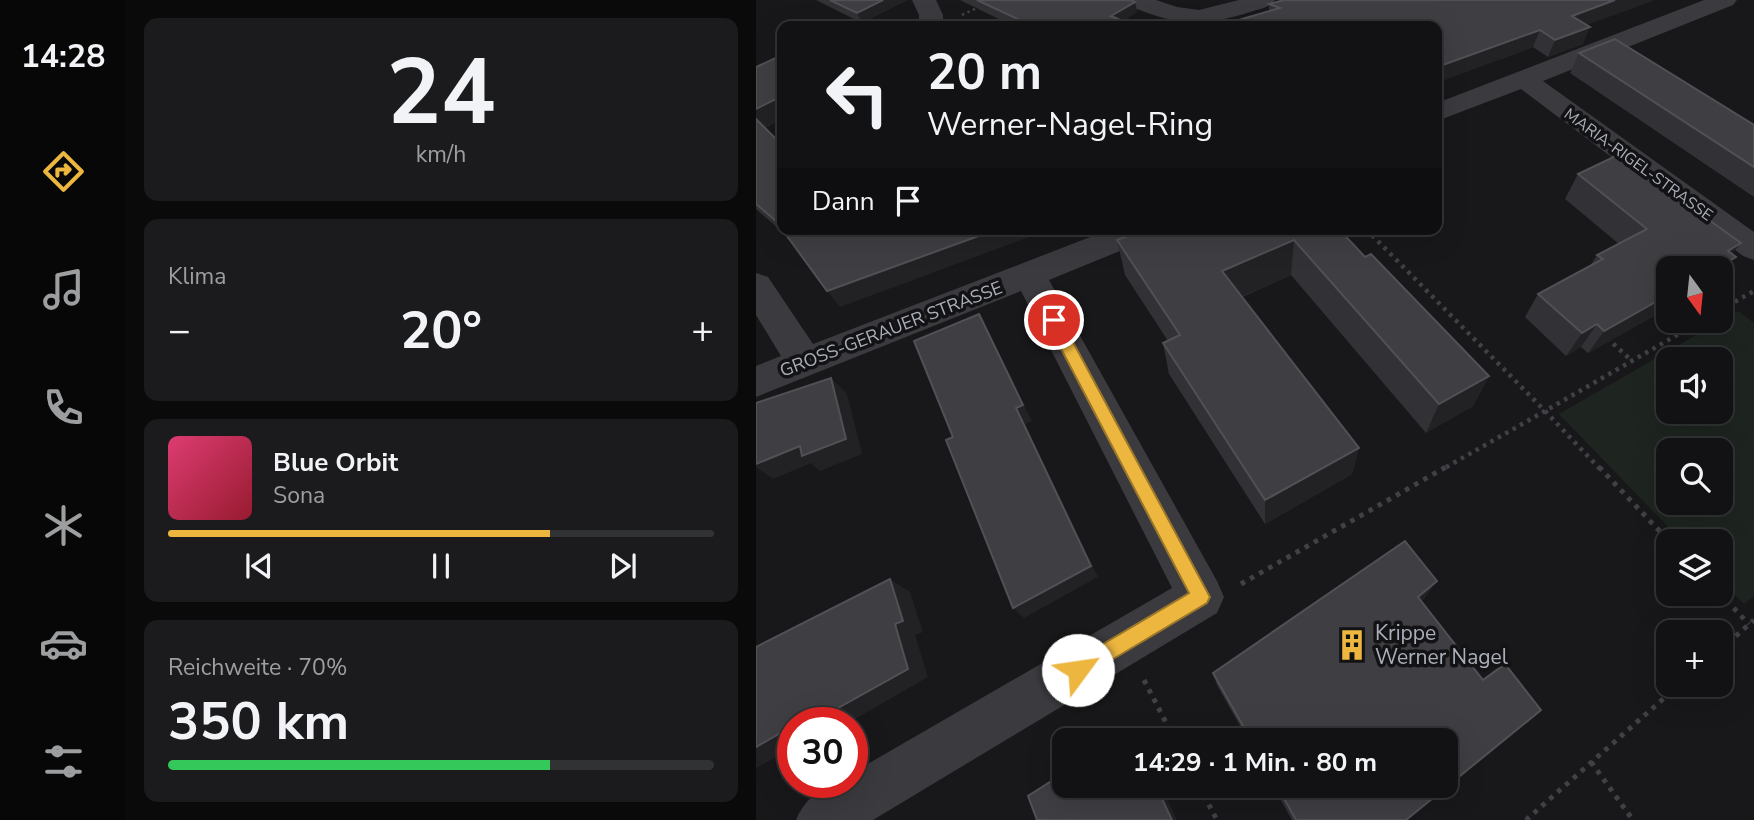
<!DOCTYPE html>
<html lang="de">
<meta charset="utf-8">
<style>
:root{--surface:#121214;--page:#1b1b1d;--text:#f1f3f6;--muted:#9c9ea0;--line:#313234;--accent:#ecb63f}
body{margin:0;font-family:"Nunito Sans",sans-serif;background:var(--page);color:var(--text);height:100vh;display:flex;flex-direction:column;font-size:26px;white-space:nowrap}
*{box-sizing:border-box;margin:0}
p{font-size:23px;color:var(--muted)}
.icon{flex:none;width:38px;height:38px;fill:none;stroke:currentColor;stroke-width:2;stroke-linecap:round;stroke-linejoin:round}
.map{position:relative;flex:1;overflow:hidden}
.details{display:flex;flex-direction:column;gap:18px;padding:18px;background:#0a0a0b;width:630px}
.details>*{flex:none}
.hud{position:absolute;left:21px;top:21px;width:665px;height:214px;border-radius:14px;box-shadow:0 7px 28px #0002,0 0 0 2px var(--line);background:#121214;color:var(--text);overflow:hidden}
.needle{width:46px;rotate:165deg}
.controls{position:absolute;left:900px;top:256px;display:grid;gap:14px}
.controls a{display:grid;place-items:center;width:77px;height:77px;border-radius:14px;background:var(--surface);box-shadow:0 7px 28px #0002,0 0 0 2px var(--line);font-size:35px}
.speed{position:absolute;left:21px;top:707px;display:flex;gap:14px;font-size:35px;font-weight:700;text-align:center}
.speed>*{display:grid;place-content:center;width:91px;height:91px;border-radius:50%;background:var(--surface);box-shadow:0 7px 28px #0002,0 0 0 2px var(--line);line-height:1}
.speed .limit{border:10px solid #d22;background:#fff;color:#111}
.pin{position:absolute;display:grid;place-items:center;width:60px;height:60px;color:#fff;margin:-30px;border:4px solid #fff;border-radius:50%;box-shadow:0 2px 7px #0007}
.me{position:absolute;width:77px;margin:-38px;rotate:59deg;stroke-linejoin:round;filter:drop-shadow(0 0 5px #0008)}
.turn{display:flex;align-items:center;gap:24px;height:147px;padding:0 35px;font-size:32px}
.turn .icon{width:91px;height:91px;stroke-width:2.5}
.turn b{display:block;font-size:49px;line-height:60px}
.then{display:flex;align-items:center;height:66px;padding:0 35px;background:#0003;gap:14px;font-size:26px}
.big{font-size:52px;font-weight:700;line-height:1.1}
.details .card{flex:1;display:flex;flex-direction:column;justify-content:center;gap:10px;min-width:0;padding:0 24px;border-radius:14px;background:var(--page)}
.details .dial{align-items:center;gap:0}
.dial b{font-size:91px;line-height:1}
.song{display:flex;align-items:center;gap:21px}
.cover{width:84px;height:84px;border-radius:10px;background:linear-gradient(135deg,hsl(340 70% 55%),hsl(350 70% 35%))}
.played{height:7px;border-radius:4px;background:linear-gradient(90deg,var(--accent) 70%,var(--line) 70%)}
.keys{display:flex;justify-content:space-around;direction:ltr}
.heat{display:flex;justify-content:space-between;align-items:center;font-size:38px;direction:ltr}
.charge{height:10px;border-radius:5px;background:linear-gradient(90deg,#34c759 70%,var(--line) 0)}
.trip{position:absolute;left:296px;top:728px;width:406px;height:70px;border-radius:14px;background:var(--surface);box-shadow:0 7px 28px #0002,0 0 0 2px var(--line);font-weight:700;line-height:70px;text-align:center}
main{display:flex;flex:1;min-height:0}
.dock{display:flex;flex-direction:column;width:126px;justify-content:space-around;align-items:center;background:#070708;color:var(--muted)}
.dock .icon{width:49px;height:49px}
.dock .current{color:var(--accent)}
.dock b{font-size:32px;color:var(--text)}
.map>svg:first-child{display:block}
</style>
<main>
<nav class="dock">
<b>14:28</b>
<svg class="icon current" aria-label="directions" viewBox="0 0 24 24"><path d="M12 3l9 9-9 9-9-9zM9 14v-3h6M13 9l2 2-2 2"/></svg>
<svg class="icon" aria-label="music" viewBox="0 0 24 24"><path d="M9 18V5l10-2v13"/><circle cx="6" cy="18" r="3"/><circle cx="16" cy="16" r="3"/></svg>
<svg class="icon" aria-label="phone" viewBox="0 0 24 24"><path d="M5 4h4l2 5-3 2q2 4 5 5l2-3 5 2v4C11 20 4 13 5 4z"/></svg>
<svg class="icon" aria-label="climate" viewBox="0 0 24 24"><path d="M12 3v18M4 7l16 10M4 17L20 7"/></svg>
<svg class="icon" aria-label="car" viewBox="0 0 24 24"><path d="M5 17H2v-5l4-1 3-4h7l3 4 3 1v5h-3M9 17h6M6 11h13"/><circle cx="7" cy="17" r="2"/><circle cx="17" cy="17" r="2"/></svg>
<svg class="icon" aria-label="filters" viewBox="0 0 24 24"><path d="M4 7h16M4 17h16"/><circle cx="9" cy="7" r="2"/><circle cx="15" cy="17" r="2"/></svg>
</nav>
<section class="details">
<div class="card dial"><b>24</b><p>km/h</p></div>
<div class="card"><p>Klima</p>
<div class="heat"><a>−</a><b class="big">20°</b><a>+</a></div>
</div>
<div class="card">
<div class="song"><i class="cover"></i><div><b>Blue Orbit</b><p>Sona</p></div></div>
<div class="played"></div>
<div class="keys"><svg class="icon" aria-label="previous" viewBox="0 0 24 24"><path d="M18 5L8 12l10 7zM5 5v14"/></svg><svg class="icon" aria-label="pause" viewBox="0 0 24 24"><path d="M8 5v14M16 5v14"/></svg><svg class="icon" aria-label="next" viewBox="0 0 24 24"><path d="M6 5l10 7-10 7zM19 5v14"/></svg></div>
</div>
<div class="card"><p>Reichweite · 70%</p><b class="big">350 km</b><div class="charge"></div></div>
</section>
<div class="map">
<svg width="998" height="820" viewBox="0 0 998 820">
<rect width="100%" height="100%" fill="#18181a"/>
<path fill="#1e2520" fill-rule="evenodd" d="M982,311l16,12v273l-10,8 -24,-24v-39h-38l-123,-127zM912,359h52v52h-52zM912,450h52v52h-52z"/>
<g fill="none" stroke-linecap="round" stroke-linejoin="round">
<path stroke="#404146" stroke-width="2.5" stroke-dasharray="2.5 3.5" stroke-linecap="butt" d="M206,15l17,-8"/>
<path stroke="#404146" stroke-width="4.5" stroke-dasharray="3.5 5" stroke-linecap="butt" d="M610,229l179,182 -102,58
M964,310l34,-19
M851,338l25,23
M844,469l-55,-58 158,-91"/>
<path stroke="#404146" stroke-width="5" stroke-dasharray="4.5 6" stroke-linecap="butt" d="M843,467l70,74
M485,584l205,-117
M963,593l30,31
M964,650l34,-30
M388,680l31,60
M835,762l42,58
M443,786l18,34
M770,820l154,-136"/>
<path fill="#3a3a3f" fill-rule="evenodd" d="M156,0h24l7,15v11h-24v-11z
M367,0h33l21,7 22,3 40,-10h36c-6,8 -16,9 -25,12 -50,16 -75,13 -123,-7z
M948,0h33l-4,5 -190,76 211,151v28l-11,-4 -222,-167 -84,32v-18z
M355,229h48l-5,8 -105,43 168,301 7,16 -7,16 -344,207h-77c10,-24 30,-38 56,-38v-9l320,-185 -151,-297 -265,106v-31l25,-10 -25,-41v-42l12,4 45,67z"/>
</g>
<path fill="#323135" d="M60,0h91l-45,23z
M204,0h171l4,2 2,10 -15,9 -109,5z
M513,4l318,21 -4,19 -35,13 -15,-10 -34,13 -230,-49z
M823,53l175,72v72l-184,-124z
M26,55v64l-17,9 75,179 -54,-72 -30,-26v-142z
M862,155l50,113v40l-80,45 -7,-6 -15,9 -41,-39 13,-23 52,-28 7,-11 22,-11 -54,-45 13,-25z
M583,229l26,28 124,119 -16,30 -47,27 -135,-158 -49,22 117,151 -7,26 -87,50 -96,-150 -6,-31 5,-2 -43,-66 -8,-35z
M649,541l32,40 -16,20 61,78 23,-15 36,46 -135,110h-114l-19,-34h173v-46h-198l-31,-55 -4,-12z"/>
<path fill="#222224" d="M127,0h24l-45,23 -5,-10z
M859,0h40l-90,33 7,-17z
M379,2l2,10 -24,14 -2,-10z
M834,27l-7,17 -35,13 7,-17z
M784,30l-7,17 -96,36v-16z
M26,96v23l-20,10 -6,-8v-12z
M242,229h53l-211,78 -13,-16z
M538,240l-3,35 -67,29 -2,-33z
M985,243l-18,22 13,-8 -16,18v-7h-6l14,-17z
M912,295v13l-80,45 16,-22z
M223,314l53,107 -7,3 73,153 -74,41 -11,-10 3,-200z
M841,324l-16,23 -15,9 16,-23z
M733,376l-16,30 -47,27 13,-29z
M75,378l16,16 15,60 -42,17 -9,-8 -38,16 -17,-12v-3l44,-18z
M603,448l-7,26 -87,50v-24z
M134,579l20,13 13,40 -8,3 13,42 -80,46h-37l84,-99z
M681,581l-13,18 -18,14 12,-16z
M28,731l9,2v15l-37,20v-21z
M374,731l7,4 2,5h-4z
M400,786h5l16,34h-5z"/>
<path fill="#3f3f43" stroke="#505056" stroke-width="2" d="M74,0h53l-26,13z
M221,0h154l4,2 -24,14 23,10h-121l9,-5z
M528,0h331l-43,16 18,11 -35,13 -15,-10 -103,37v-41h-219l62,-18 -11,-4z
M859,39l139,86v42l-175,-114z
M26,55v41l-26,13v-42z
M0,119l26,26v84h216l-171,62 -51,-70 -20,-17z
M862,155l123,88 -13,8 8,6 -19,11h-49v27l-64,36 -7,-7 -15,9 -44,-39 65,-35 -6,-4 50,-26 -69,-55z
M390,229h193l26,28 6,-3 118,122 -50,28 -145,-164 -72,31 137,177 -94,52 -102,-157 17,-8 -63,-95z
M223,314l44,91 -7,3 75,158 -78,42 -67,-168 7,-3 -39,-96z
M75,378l15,61 -44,17 -2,-10 -44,18v-61z
M649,541l32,40 -19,16 65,83 22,-16 36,46 -135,110h-110l-19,-34h169v-46h-195l-38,-67z
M134,579l13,42 -8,3 13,45 -97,54h-18v10l-8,4 -1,-6 -28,16v-100z
M374,731l5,9h-20z
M308,773v13h92l16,34h-135l-9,-24z"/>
<path fill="#ecb63f" stroke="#997629" stroke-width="2" d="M298,315l5,1 151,281 -3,6 -129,77 -7,-3 -3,-7 3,-7 118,-70 -143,-273z"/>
<defs>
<symbol id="building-bare" viewBox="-9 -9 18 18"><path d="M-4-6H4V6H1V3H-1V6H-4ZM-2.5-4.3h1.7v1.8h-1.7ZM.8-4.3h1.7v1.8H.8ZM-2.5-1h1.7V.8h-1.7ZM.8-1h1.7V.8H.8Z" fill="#ecb63f" stroke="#131315" stroke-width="2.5" paint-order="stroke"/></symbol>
</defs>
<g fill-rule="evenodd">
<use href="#building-bare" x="574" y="623" width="44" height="44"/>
</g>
<g text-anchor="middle" stroke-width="7" stroke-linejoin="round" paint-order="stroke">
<g font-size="16" fill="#abafba" stroke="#131315">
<text transform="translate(883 164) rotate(36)" y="6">MARIA-RIGEL-STRASSE</text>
</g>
<g font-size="18" fill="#abafba" stroke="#131315">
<text transform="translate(135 329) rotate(-21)" y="6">GROSS-GERAUER STRASSE</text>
</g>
<g font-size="21" fill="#abafba" stroke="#131315" text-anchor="start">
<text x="619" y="640">Krippe<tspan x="619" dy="24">Werner Nagel</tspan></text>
</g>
</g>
</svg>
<div class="controls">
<a><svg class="needle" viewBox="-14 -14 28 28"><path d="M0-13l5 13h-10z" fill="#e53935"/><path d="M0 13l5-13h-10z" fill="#9c9ea0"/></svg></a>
<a><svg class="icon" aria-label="sound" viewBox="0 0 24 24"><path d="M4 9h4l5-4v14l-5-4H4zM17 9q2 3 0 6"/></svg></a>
<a><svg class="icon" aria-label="search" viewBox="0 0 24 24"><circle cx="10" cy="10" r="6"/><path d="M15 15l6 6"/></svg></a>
<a><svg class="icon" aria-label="layers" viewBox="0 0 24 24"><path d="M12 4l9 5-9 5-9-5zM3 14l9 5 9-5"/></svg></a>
<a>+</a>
</div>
<div class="speed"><div class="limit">30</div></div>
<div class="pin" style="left:298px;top:320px;background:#d93025"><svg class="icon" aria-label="arrive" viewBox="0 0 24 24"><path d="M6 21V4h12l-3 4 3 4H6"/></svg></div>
<svg class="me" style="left:322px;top:670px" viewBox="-20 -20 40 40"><circle r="19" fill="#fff"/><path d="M0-13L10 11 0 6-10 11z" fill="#ecb63f"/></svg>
<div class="trip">14:29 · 1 Min. · 80 m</div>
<div class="hud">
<div class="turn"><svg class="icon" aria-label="left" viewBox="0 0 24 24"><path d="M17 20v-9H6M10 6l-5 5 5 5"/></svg><div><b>20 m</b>Werner-Nagel-Ring</div></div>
<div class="then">Dann<svg class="icon" aria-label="arrive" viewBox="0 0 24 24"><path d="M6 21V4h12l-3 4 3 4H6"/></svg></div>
</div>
</div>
</main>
